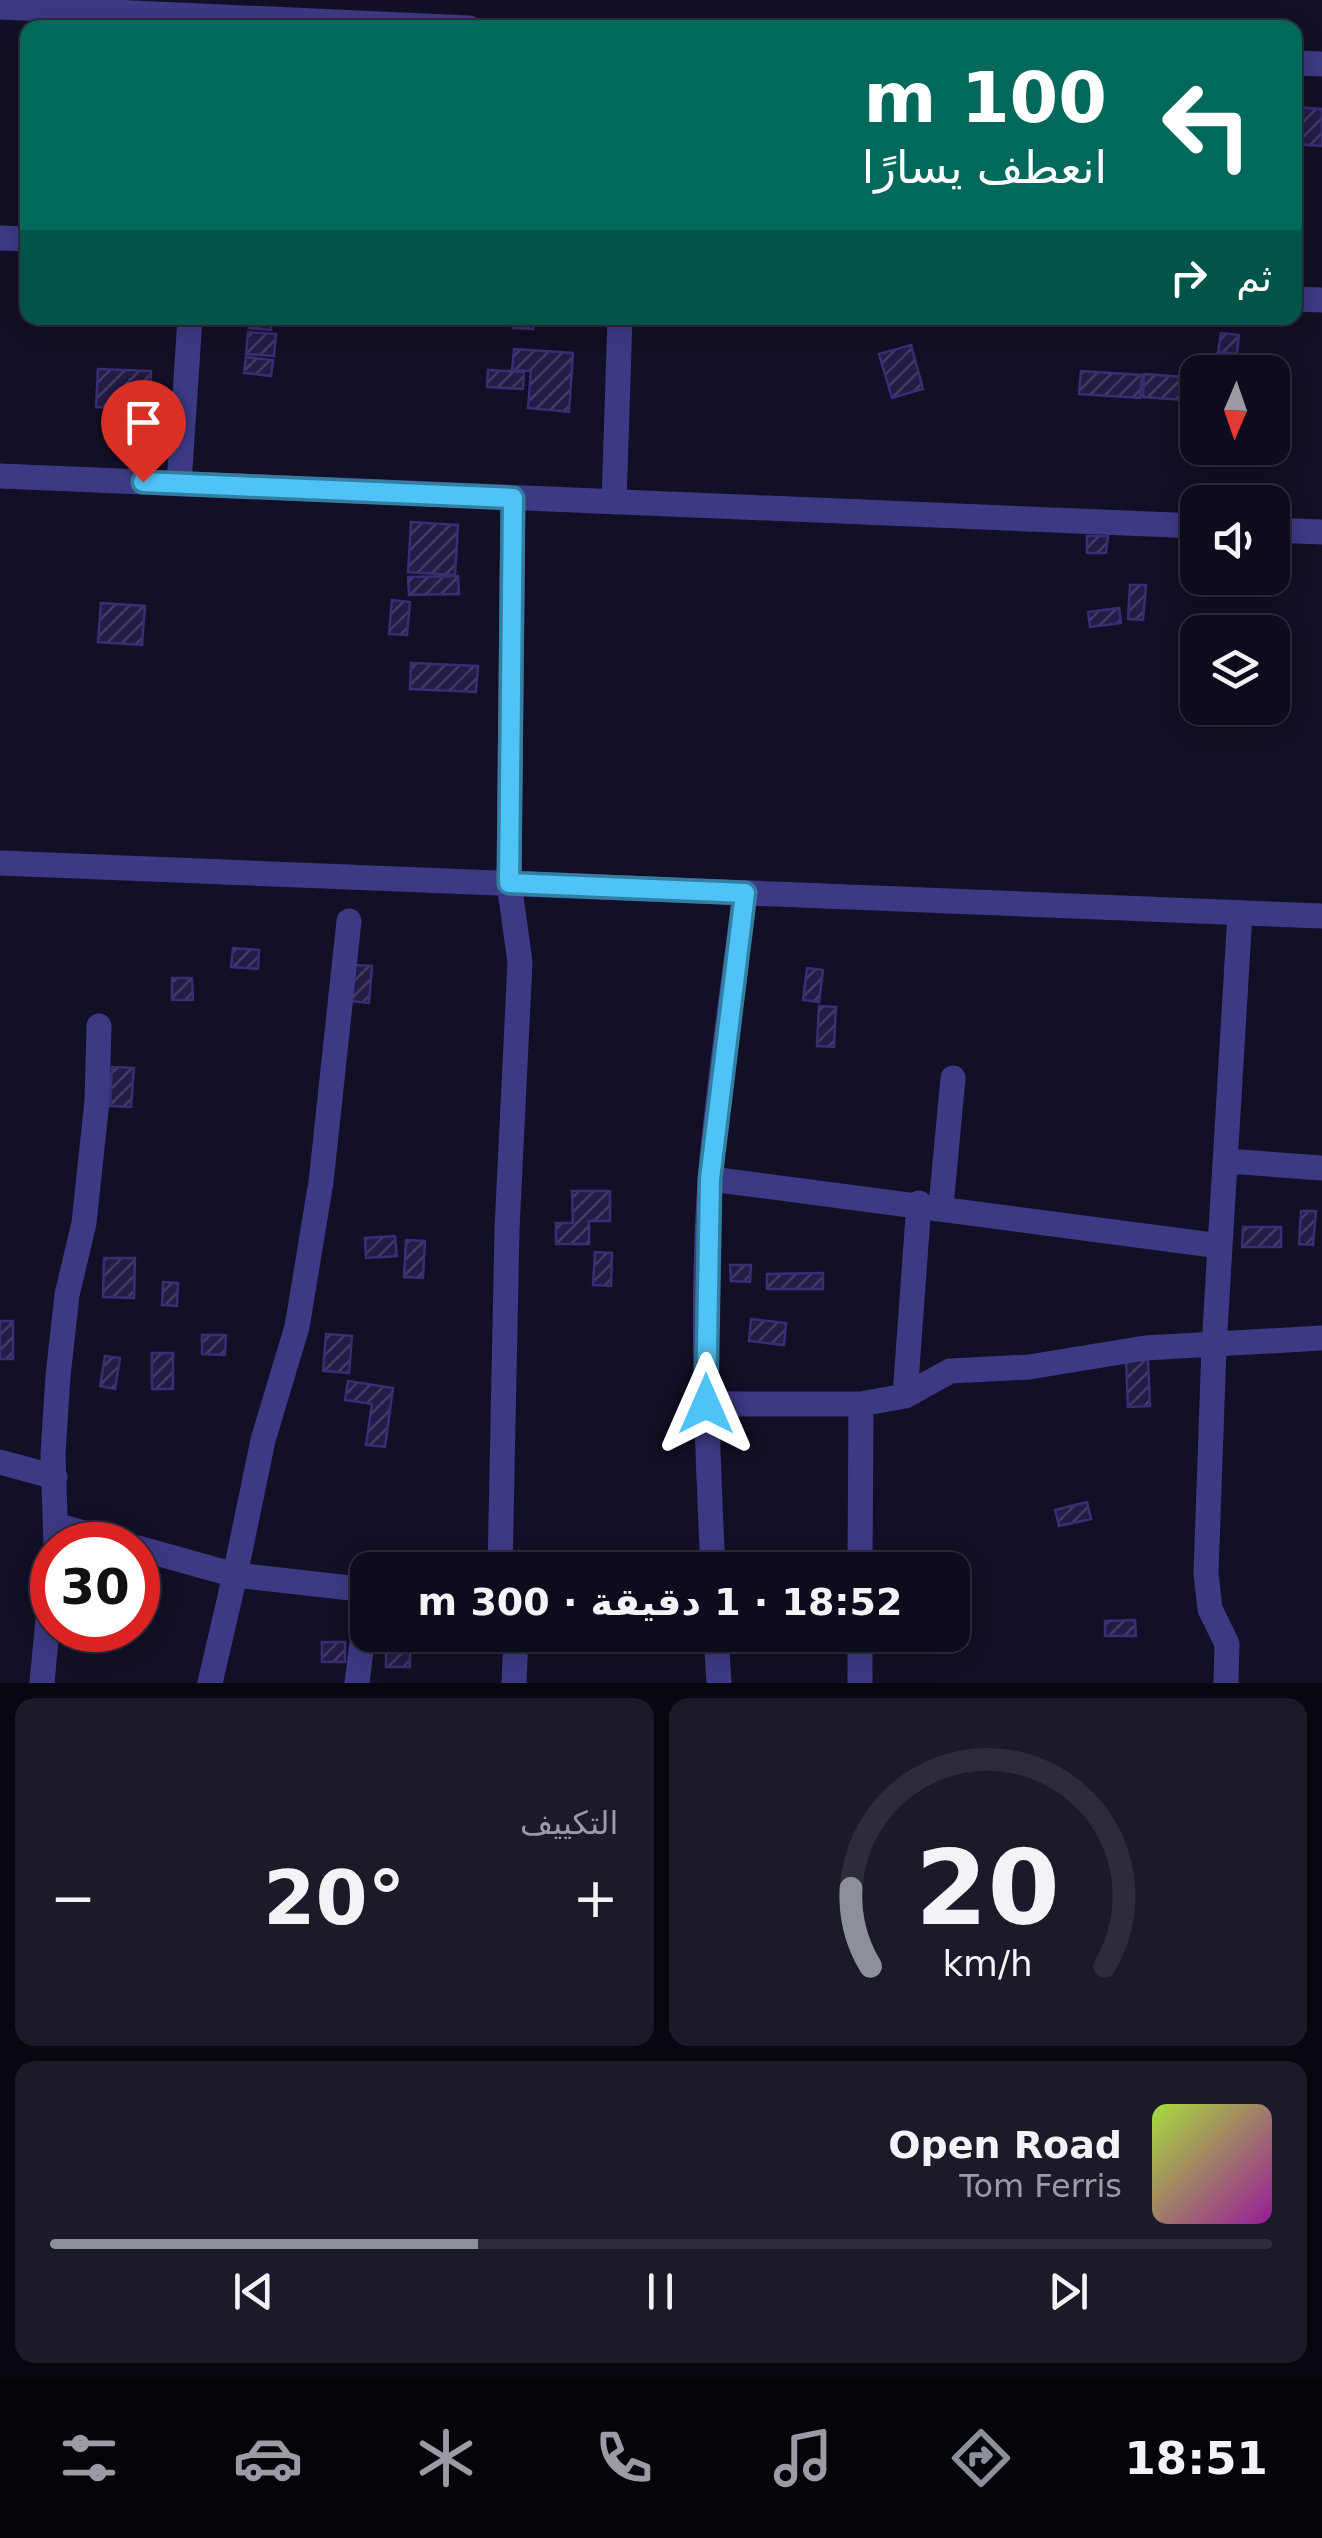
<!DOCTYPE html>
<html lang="ar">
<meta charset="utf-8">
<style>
:root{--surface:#0e0b1c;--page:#1c1929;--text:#f1f3f6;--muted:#9b9ba3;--line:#2e2b3b;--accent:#8c9099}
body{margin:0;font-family:"DejaVu Sans",Cairo,sans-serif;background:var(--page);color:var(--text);direction:rtl;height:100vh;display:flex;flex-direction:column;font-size:38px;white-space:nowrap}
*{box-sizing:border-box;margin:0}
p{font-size:32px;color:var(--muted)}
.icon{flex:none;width:55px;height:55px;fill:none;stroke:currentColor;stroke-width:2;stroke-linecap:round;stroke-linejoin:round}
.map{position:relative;height:1683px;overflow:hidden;direction:ltr}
.side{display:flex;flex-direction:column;gap:15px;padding:15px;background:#08060f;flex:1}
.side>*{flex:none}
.banner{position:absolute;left:20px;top:20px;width:1282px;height:305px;border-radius:20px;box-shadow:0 5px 25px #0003,0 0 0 2px var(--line);direction:rtl;background:#00695c;color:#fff;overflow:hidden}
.needle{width:65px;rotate:182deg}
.controls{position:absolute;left:1180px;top:355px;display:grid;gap:20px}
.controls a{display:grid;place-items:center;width:110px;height:110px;border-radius:20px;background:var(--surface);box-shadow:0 5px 25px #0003,0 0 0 2px var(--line);font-size:50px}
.speed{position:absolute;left:30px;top:1522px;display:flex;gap:20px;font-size:50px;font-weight:700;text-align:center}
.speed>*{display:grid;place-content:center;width:130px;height:130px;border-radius:50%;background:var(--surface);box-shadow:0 5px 25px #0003,0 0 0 2px var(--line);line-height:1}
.speed .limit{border:15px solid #d22;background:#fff;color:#111}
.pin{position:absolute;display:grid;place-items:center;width:85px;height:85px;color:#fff;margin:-102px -42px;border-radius:50% 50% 50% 0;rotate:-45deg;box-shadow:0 0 10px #0007}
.pin .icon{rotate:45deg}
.me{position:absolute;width:110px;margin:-55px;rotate:0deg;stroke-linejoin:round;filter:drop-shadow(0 0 8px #0008)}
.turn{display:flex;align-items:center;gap:35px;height:210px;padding:0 30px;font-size:45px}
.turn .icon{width:130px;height:130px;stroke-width:2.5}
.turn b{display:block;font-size:70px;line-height:85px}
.then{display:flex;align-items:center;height:95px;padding:0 30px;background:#0003;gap:20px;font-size:38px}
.big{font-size:75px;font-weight:700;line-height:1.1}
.side .tile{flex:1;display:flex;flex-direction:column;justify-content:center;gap:15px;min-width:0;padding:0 35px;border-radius:20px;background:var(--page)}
.side .dial{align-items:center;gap:0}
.dial svg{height:260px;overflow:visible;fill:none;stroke:var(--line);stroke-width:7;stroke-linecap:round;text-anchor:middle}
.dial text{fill:var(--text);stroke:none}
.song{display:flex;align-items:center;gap:30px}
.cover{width:120px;height:120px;border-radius:15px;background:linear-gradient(135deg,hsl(80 70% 55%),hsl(300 70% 35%))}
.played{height:10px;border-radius:5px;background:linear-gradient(90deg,var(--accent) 35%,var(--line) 35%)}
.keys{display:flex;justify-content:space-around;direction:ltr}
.heat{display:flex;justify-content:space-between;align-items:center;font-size:55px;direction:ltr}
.side .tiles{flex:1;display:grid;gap:15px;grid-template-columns:1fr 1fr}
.tile:last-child{grid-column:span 2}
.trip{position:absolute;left:350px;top:1552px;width:620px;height:100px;border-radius:20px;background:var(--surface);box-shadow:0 5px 25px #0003,0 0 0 2px var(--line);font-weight:700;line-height:100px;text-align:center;direction:rtl}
.tab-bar{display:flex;height:160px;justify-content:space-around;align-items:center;background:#06040b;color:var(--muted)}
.tab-bar .icon{width:70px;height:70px}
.tab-bar .selected{color:var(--accent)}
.tab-bar b{font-size:45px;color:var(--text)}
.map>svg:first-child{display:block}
</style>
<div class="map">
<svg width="1322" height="1683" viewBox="0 0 1322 1683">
<defs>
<pattern id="building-hatch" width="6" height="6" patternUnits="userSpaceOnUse" patternTransform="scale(2.5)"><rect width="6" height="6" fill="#241b47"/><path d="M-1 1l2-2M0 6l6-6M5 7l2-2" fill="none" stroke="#433b63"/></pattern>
</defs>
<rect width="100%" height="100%" fill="#130f26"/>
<path fill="url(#building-hatch)" stroke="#3b2d73" stroke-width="2.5" d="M1295,107l27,2v37l-27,-2z
M250,318h22l-1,12 -22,-2z
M514,318h20l-1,11 -20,-1z
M248,332l28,2 -2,22 -28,-2z
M1221,333l18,2 -2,19 -19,-2z
M911,345l12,44 -31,9 -13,-44z
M514,349l59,4 -4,59 -41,-4 3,-37 -19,-1z
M246,357l27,3 -2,16 -27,-3z
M98,369l53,2 -2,39 -53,-3z
M488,370l36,2 -1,17 -36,-2z
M1081,371l61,4 -2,23 -61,-4z
M1144,374l54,4v23l-55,-4z
M411,522l47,3 -3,50 -47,-3z
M1087,536h21l-2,17h-19z
M458,576l1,18 -50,1 -1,-18z
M1130,585h16l-3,35 -15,-1z
M392,600l18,2 -3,33 -18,-1z
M101,603l44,3 -3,39 -44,-3z
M1119,608l2,15 -31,4 -2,-15z
M411,663l67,3 -2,26 -66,-3z
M233,948l26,2 -1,19 -27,-2z
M354,965l18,1 -3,37 -18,-2z
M807,968l16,2 -4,32 -16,-2z
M172,978h20l1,22h-21z
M819,1006l17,1 -2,40 -17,-1z
M112,1067l22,1 -3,39 -21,-1z
M572,1191h38v30h-21v23h-33v-21h17z
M1301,1211h15l-3,34 -14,-1z
M1243,1227h38v20h-39z
M395,1236l2,20 -31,2 -1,-20z
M406,1240l19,1 -2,37 -19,-1z
M595,1252l17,1 -1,33 -18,-1z
M104,1258h31l-1,40 -31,-1z
M730,1265h21l-1,17 -19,-1z
M823,1273v16h-56v-15z
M163,1282l15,1 -1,23 -15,-1z
M751,1319l35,4 -2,22 -35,-4z
M0,1321h13v38h-13z
M326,1334l26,2 -3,37 -26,-2z
M202,1335h24l-1,20 -23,-1z
M152,1353h21v36h-21z
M105,1356l15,2 -5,31 -15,-3z
M1126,1359h22l2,47 -22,1z
M348,1381l45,7 -8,59 -19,-2 6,-41 -27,-4z
M1087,1502l4,17 -32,7 -4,-16z
M965,1610l2,35 -21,2 -1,-12h7v-24z
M1135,1620l1,16h-31v-15z
M322,1642h23v20h-23z
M386,1645l24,1v21h-24z"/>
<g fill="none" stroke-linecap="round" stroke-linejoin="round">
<path stroke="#3d3a85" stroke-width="25" d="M0,7l469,21
M1295,63l27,1
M0,238l28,1
M1295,299l27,1
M0,476l1198,50
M179,484l11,-166
M614,502l6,-184
M1272,530l50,2
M0,863l1322,53
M1227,1161l95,7
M711,1179l509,67
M941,1206l12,-128
M905,1396l45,-25 79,-4 116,-19 177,-10
M706,1404h155
M0,1462l55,15
M59,1526l68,19
M56,1545l-3,-91 5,-78 9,-81 17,-72 13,-122 2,-75
M138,1548l97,27 28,-135 34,-113 24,-145 28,-261
M500,1570l7,-341 13,-267 -11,-79 4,-385
M713,1570c-6,-129 -12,-260 -3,-389 8,-96 23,-192 35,-288
M860,1570l1,-166 44,-8 14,-193
M716,1635l3,48
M42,1683l10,-107
M210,1683l25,-108 133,15
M357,1683l11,-89
M514,1683l2,-48
M860,1683v-48
M1226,1683l1,-39 -17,-35 -4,-36 8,-226 26,-434"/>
</g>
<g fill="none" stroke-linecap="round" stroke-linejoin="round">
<defs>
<path id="route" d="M143,482l370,16 -4,385 236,10 -35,286 -4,225"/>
</defs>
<use href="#route" stroke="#337fa1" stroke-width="25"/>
<use href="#route" stroke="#4fc3f7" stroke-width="18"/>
</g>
</svg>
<div class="controls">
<a><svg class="needle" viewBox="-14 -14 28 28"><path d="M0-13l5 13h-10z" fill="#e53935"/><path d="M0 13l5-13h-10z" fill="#9b9ba3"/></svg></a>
<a><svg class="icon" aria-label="sound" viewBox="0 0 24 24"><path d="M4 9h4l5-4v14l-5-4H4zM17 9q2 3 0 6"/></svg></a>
<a><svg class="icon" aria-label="layers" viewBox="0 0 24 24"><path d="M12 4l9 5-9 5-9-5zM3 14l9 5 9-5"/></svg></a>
</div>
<div class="speed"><div class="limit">30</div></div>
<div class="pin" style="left:143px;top:482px;background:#d93025"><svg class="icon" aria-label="arrive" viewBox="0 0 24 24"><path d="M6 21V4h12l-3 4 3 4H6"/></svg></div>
<svg class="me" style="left:706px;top:1404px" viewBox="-20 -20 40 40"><path d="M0-17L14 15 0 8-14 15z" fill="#4fc3f7" stroke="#fff" stroke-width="4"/></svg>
<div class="trip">18:52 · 1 دقيقة · 300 m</div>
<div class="banner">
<div class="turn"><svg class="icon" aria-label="left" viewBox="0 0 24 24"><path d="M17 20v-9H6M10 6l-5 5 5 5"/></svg><div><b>100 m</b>انعطف يسارًا</div></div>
<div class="then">ثم<svg class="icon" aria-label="right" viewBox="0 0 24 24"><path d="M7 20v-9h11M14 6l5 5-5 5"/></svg></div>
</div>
</div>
<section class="side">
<div class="tiles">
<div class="tile dial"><svg viewBox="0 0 100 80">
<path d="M14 69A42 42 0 1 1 86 69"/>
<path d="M14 69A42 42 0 0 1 8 45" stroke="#8c9099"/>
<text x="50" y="56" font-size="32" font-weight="700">20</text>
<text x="50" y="72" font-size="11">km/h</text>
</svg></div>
<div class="tile"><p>التكييف</p>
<div class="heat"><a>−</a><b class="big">20°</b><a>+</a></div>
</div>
<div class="tile">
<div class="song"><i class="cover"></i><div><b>Open Road</b><p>Tom Ferris</p></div></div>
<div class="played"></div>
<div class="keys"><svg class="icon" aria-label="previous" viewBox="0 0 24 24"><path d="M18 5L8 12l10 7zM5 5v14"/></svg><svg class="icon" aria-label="pause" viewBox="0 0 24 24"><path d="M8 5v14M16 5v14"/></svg><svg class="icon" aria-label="next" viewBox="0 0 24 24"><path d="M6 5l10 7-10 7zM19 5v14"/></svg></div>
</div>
</div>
</section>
<nav class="tab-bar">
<b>18:51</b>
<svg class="icon selected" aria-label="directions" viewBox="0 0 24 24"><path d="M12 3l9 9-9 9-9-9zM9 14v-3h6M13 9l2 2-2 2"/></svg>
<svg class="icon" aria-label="music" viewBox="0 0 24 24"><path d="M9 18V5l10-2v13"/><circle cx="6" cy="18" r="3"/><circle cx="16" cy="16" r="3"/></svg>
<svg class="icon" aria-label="phone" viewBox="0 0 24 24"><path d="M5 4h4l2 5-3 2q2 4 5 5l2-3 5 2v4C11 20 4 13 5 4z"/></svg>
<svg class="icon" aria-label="climate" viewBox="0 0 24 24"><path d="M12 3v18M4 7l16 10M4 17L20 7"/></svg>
<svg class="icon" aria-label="car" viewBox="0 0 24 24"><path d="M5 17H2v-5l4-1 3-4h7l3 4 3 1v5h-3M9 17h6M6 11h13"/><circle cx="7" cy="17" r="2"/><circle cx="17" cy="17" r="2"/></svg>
<svg class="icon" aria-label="filters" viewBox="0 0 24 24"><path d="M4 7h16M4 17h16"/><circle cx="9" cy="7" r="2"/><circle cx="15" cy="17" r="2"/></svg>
</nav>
